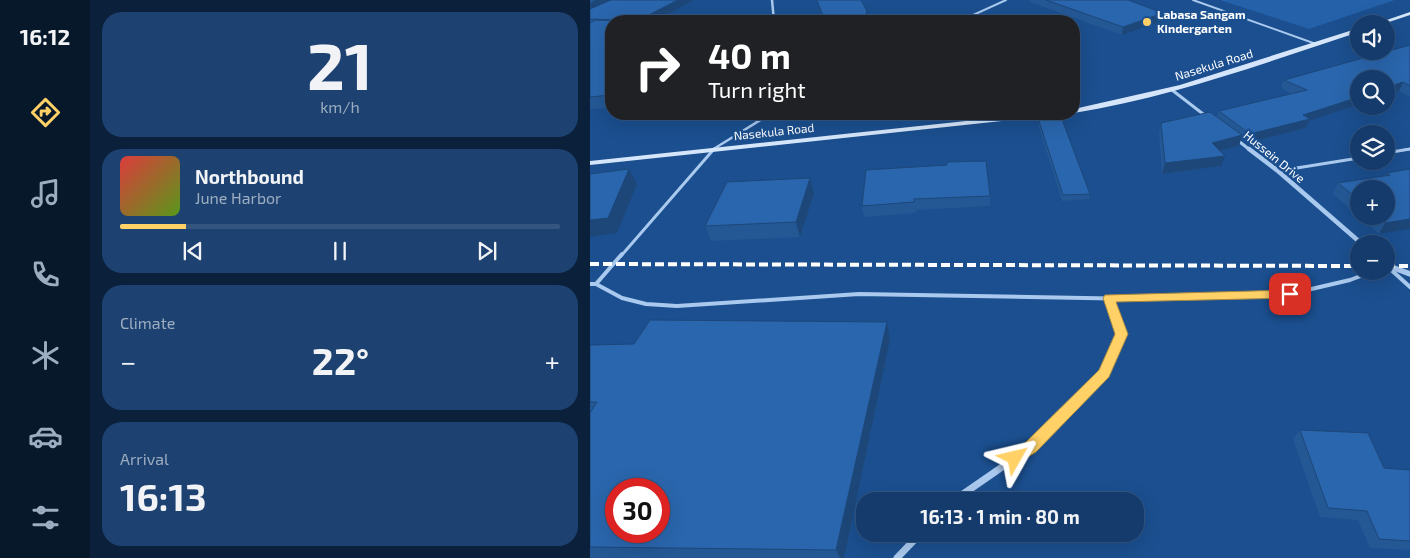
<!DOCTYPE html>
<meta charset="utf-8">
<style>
:root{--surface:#143b6b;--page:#1d4271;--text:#f1f3f6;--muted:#9dadc1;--line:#33557e;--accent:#ffd166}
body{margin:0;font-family:"Exo 2",sans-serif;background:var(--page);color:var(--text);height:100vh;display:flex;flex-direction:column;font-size:19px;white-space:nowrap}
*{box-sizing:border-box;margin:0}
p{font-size:16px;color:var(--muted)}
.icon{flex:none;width:28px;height:28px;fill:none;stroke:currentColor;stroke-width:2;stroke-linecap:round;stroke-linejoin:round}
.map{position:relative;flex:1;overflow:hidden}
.sheet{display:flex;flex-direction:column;gap:12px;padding:12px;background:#0b203b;width:500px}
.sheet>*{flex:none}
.banner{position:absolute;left:15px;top:15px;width:475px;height:105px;border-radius:20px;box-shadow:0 5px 20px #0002,0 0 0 1px var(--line);background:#202124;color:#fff;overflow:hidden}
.tools{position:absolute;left:760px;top:15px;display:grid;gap:10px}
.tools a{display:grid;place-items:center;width:45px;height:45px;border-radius:50%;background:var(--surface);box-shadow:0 5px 20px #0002,0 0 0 1px var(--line);font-size:25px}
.speed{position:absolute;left:15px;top:478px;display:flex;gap:10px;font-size:25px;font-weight:700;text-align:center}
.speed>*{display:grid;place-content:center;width:65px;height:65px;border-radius:50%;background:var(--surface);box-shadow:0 5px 20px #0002,0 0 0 1px var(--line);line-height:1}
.speed .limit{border:8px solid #d22;background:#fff;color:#111}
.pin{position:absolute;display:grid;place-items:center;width:42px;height:42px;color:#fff;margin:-21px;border-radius:10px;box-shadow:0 2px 8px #0006}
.me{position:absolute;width:55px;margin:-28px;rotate:53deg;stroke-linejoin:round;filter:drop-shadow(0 0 4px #0008)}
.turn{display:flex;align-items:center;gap:18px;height:105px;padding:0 20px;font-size:22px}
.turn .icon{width:65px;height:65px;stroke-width:2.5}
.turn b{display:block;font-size:35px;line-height:42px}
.big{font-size:38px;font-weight:700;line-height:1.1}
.sheet .tile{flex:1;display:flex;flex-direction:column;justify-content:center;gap:8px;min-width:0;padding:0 18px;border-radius:20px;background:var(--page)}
.sheet .dial{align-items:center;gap:0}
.dial b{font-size:65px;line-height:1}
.song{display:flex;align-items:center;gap:15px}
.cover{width:60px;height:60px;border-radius:8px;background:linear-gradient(135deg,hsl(0 70% 55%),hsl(90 70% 35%))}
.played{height:5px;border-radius:2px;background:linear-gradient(90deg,var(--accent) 15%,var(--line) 15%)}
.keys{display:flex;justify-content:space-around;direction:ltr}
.heat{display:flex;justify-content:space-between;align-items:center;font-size:28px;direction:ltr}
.trip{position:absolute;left:266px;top:492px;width:288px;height:50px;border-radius:20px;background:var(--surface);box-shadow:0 5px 20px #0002,0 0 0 1px var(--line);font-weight:700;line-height:50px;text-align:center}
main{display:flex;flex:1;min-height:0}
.menu{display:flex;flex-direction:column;width:90px;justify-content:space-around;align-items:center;background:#08182b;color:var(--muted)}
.menu .icon{width:35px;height:35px}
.menu .on{color:var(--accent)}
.menu b{font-size:22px;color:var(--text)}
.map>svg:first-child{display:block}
</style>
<main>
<nav class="menu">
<b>16:12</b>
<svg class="icon on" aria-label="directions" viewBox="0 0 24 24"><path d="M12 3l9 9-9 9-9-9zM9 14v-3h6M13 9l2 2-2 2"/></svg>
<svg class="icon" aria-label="music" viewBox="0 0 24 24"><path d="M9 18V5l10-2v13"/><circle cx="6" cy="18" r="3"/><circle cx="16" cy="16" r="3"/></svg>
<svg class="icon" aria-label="phone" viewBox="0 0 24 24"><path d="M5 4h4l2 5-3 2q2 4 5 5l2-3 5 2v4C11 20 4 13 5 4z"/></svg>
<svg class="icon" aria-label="climate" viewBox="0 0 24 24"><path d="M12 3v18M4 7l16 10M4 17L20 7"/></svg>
<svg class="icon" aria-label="car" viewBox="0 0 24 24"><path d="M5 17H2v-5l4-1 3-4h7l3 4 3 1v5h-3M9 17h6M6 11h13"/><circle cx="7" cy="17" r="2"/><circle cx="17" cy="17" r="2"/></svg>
<svg class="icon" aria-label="filters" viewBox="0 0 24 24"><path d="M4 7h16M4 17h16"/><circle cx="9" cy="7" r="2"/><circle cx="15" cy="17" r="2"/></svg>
</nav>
<section class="sheet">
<div class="tile dial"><b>21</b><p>km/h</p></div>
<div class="tile">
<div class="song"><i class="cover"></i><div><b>Northbound</b><p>June Harbor</p></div></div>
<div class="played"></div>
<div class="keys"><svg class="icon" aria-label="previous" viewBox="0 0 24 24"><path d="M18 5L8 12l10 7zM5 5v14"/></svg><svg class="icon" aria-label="pause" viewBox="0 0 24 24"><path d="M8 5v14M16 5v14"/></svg><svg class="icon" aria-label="next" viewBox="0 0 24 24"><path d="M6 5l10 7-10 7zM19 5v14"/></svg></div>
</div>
<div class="tile"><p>Climate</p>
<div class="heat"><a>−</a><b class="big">22°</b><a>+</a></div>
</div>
<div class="tile"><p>Arrival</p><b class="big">16:13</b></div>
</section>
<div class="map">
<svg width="820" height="558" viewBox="0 0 820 558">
<rect width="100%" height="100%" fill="#1b4f8f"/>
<path fill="#2461a8" d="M630,0h175l-86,29z"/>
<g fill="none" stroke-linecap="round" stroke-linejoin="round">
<path stroke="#a9c9ee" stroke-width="2" d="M603,0l123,44
M370,21l46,-21"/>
<path stroke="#a9c9ee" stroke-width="2.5" d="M122,150l58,-36
M814,150l6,-1"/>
<path stroke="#a9c9ee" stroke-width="3" d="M796,153l24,-4
M688,171l81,-13
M31,256l93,-107"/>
<path stroke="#a9c9ee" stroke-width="4" d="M798,267l22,20
M0,284h6l26,14 24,6 31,2 182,-12 280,5 151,-5 60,-14 24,-9
M6,284l26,-30"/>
<path stroke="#a9c9ee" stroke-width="2.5" d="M182,0l2,21"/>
<path stroke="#a9c9ee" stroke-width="3" d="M582,90l35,27
M646,139l14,11"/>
<path stroke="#a9c9ee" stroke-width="4.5" d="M659,149l29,22 84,73"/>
<path stroke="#a9c9ee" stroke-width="5.5" d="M796,265l24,9
M499,389l16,-16 17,-40 -13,-35"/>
<path stroke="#a9c9ee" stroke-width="7" d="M363,501l78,-54 59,-59
M307,558l23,-24"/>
<path fill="#d6e6fa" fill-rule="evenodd" d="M820,12v3l-27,9h-8z
M769,28v4c-94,31 -188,65 -285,81v-4l106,-24z
M442,114h20l-3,2 -459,49v-4z"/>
<path stroke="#fff" stroke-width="4" stroke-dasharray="9 4" stroke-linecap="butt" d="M0,264l769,2
M796,266h24"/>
</g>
<path fill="#245895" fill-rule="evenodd" d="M0,0l21,21v87l-21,1z
M227,0h44l7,20 -1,1h-44z
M440,0h98l35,13 -1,8 -40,14 -92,-33z
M820,45v52l-11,-6 -13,4v-16l-77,42 -3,7 -59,15 -6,-4 -2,7 -19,4 1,16 -59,8 -3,-41 2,-10 56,-6 2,-6 73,-17 -11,-6 3,-8z
M449,121l51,73 -1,5 -27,2 -23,-74z
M820,169v60l-31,5 -46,-40 5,-11 46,-7 2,-3zM769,189l27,27h-27z
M276,170l124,26v10l-74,4v3l-52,4 -2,-11z
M220,178l4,15 -14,44 -89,4 -6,-15z
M297,322l3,18 -46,218h-254v-213l44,-1z
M710,430l84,38 26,2v80l-40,-2 -12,-28 -38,-3 -27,-78z"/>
<path fill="#1d4779" d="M7,0h19l-26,13v-10z
M88,0h16l-39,21h-18z
M277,11l1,9 -1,1h-4z
M573,13l-1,8 -40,14 1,-8z
M813,82l-4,9 -13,4v-7z
M769,97v7l-50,17 -3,7 -59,15 3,-9 53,-19z
M652,135l-3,11 -30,7 3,-10z
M635,156l-4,10 -59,8 3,-11z
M39,169l8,15 -20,49 -27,4v-17z
M220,178l4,15 -14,44 -4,-15z
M820,219v10l-31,5 6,-11z
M297,322l3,18 -46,218h-4l-4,-8z"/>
<path fill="#2a66ad" stroke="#1d4779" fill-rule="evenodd" d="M0,0h7l-7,3z
M21,0h67l-41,21 -47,-2v-10z
M227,0h44l6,11 -4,10h-38z
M456,0h82l35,13 -40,14z
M6,20l24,1h-9v74l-21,2v-74z
M820,45v41l-7,-4 -17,6v-9h-27v18l-56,18 7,4 -60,15 -31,-23 88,-21 -23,-10z
M620,112l32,23 -30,8 13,13 -60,7 -4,-40z
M470,114l30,80 -27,1 -24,-74z
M396,161l4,35 -76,3v3l-52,4 4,-36 81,-5v-3z
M39,169l-21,49 -18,2v-46z
M820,169v50l-25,4 -8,-7h9v-27h-27v11l-21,-17 52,-8 -4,-2z
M220,178l-14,44 -91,4 22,-44z
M60,320l237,2 -51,228 -246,-3v-134l7,-11h-7v-57l44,-1zM26,489h43v42h-43z
M710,430l68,3 16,35 26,2v71l-31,-2 -12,-28 -39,-3z"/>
<path fill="#ffd166" stroke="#a68842" d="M700,290l6,4 -6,4 -174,4 12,32 -19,43 -73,75 -21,13 -5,-2 -2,-5 2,-5 16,-11 73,-72 16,-36 -12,-36 2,-3z"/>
<circle fill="#ffd166" stroke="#1b4f8f" stroke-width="2" cx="557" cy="22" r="5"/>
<g text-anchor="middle" stroke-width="5" stroke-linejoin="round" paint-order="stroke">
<g font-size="12" font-weight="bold" fill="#fff" stroke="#1b4f8f" text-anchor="start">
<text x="567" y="19">Labasa Sangam<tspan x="567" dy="14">Kindergarten</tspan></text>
</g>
<g font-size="12" fill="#fff" stroke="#1b4f8f">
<text transform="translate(624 65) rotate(-17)" y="4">Nasekula Road</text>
<text transform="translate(184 132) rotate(-6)" y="4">Nasekula Road</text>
<text transform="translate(684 157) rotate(39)" y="4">Hussein Drive</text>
</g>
</g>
</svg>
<div class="tools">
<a><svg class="icon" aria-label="sound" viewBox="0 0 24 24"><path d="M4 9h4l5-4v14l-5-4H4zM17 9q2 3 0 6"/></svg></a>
<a><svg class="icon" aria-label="search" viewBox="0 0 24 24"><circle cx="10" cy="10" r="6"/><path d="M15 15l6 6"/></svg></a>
<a><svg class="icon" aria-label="layers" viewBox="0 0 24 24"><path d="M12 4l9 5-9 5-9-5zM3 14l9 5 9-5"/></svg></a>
<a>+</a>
<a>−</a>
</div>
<div class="speed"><div class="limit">30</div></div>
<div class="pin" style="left:700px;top:294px;background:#d93025"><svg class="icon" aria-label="arrive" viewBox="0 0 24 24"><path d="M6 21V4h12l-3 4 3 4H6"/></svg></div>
<svg class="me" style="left:425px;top:458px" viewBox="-20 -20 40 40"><path d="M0-17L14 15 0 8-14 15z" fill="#ffd166" stroke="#fff" stroke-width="4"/></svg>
<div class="trip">16:13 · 1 min · 80 m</div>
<div class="banner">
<div class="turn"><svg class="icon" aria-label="right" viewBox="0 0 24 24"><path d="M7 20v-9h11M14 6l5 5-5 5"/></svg><div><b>40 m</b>Turn right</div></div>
</div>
</div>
</main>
